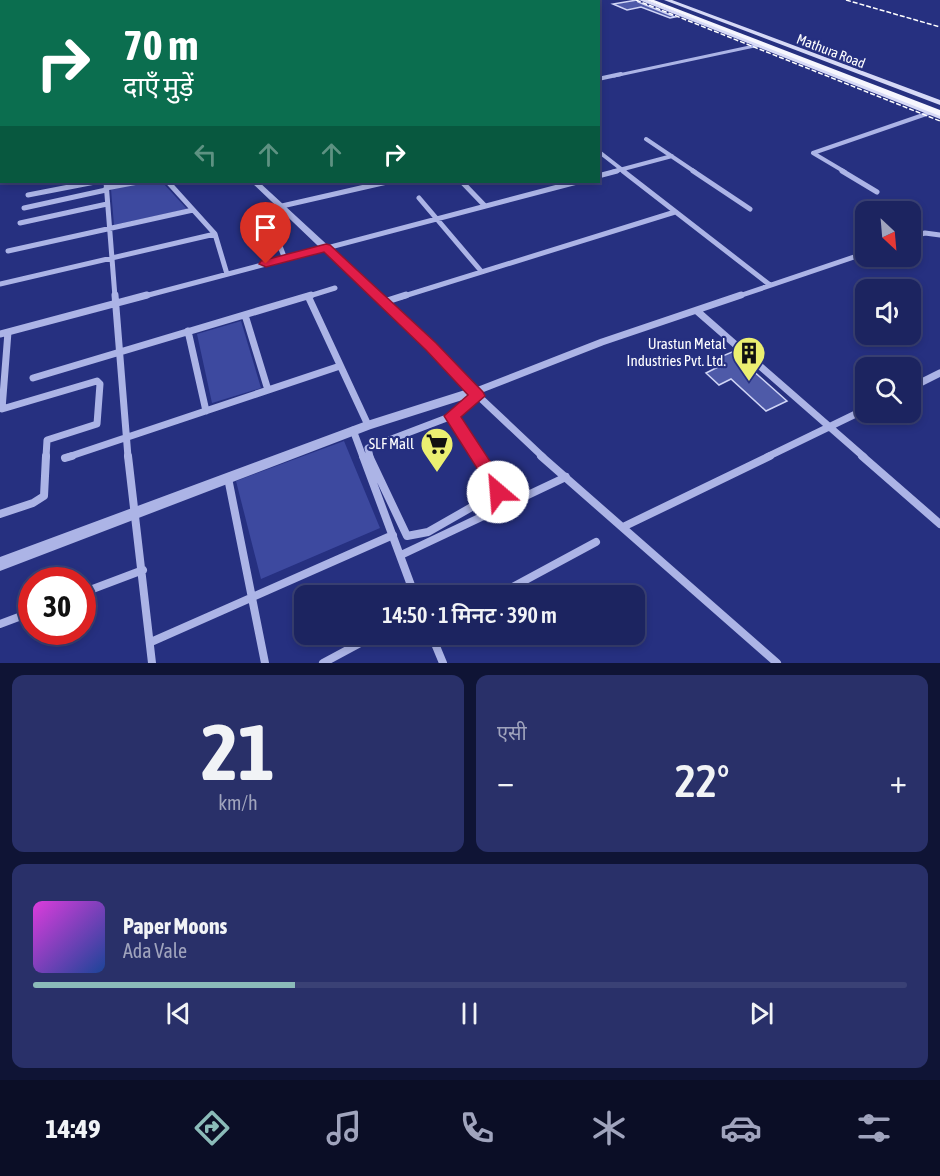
<!DOCTYPE html>
<html lang="hi">
<meta charset="utf-8">
<style>
:root{--surface:#1c2460;--page:#293069;--text:#f1f3f6;--muted:#a0a4bd;--line:#3a4175;--accent:#8bbbb9}
body{margin:0;font-family:"Asap Condensed","Noto Sans Devanagari",sans-serif;background:var(--page);color:var(--text);height:100vh;display:flex;flex-direction:column;font-size:22px;white-space:nowrap}
*{box-sizing:border-box;margin:0}
p{font-size:20px;color:var(--muted)}
.icon{flex:none;width:33px;height:33px;fill:none;stroke:currentColor;stroke-width:2;stroke-linecap:round;stroke-linejoin:round}
.map{position:relative;height:663px;overflow:hidden}
.panel{display:flex;flex-direction:column;gap:12px;padding:12px;background:#0f1435;flex:1}
.panel>*{flex:none}
.hud{position:absolute;left:0px;top:0px;width:600px;height:183px;box-shadow:0 3px 9px #0003,0 0 0 2px var(--line);background:#0b6e4f;color:#fff;overflow:hidden}
.needle{width:39px;rotate:154deg}
.tools{position:absolute;left:855px;top:201px;display:grid;gap:12px}
.tools a{display:grid;place-items:center;width:66px;height:66px;border-radius:12px;background:var(--surface);box-shadow:0 3px 9px #0003,0 0 0 2px var(--line);font-size:30px}
.speed{position:absolute;left:18px;top:567px;display:flex;gap:12px;font-size:30px;font-weight:700;text-align:center}
.speed>*{display:grid;place-content:center;width:78px;height:78px;border-radius:50%;background:var(--surface);box-shadow:0 3px 9px #0003,0 0 0 2px var(--line);line-height:1}
.speed .limit{border:9px solid #d22;background:#fff;color:#111}
.pin{position:absolute;display:grid;place-items:center;width:51px;height:51px;color:#fff;margin:-62px -26px;border-radius:50% 50% 50% 0;rotate:-45deg;box-shadow:0 0 6px #0007}
.pin .icon{rotate:45deg}
.me{position:absolute;width:66px;margin:-33px;rotate:333deg;stroke-linejoin:round;filter:drop-shadow(0 0 4px #0008)}
.turn{display:flex;align-items:center;gap:21px;height:126px;padding:0 24px;font-size:27px}
.turn .icon{width:78px;height:78px;stroke-width:2.5}
.turn b{display:block;font-size:42px;line-height:51px}
.lanes{display:flex;align-items:center;height:57px;padding:0 24px;background:#0003;justify-content:center;gap:30px;direction:ltr}
.lanes .off{opacity:.35}
.big{font-size:45px;font-weight:600;line-height:1.1}
.panel .widget{flex:1;display:flex;flex-direction:column;justify-content:center;gap:9px;min-width:0;padding:0 21px;border-radius:12px;background:var(--page)}
.panel .dial{align-items:center;gap:0}
.dial b{font-size:78px;line-height:1}
.song{display:flex;align-items:center;gap:18px}
.cover{width:72px;height:72px;border-radius:9px;background:linear-gradient(135deg,hsl(300 70% 55%),hsl(220 70% 35%))}
.played{height:6px;border-radius:3px;background:linear-gradient(90deg,var(--accent) 30%,var(--line) 30%)}
.keys{display:flex;justify-content:space-around;direction:ltr}
.heat{display:flex;justify-content:space-between;align-items:center;font-size:33px;direction:ltr}
.panel .tiles{flex:1;display:grid;gap:12px;grid-template-columns:1fr 1fr}
.widget:last-child{grid-column:span 2}
.trip{position:absolute;left:294px;top:585px;width:351px;height:60px;border-radius:12px;background:var(--surface);box-shadow:0 3px 9px #0003,0 0 0 2px var(--line);font-weight:600;line-height:60px;text-align:center}
.tabs{display:flex;height:96px;justify-content:space-around;align-items:center;background:#0b0e26;color:var(--muted)}
.tabs .icon{width:42px;height:42px}
.tabs .active{color:var(--accent)}
.tabs b{font-size:27px;color:var(--text)}
.map>svg:first-child{display:block}
</style>
<div class="map">
<svg width="940" height="663" viewBox="0 0 940 663">
<rect width="100%" height="100%" fill="#263080"/>
<path fill="#3d499f" d="M150,182h12l25,27 -73,16 -3,-36z
M241,321l20,67 -49,15 -15,-69z
M344,441l36,87 -119,51 -25,-98z"/>
<path fill="#4e5aa8" stroke="#cfd4f5" stroke-width="1.5" d="M637,0l1,2 37,15 -5,1 -29,-11 -14,3 -14,-6z
M732,352l22,16 -3,1 36,32 -21,10 -35,-32 -12,6 -13,-12 12,-6 -7,-6z"/>
<g fill="none" stroke-linecap="round" stroke-linejoin="round">
<path stroke="#acb4e6" stroke-width="3" d="M258,0l2,2
M286,0l2,2
M137,2l12,-2
M327,2l11,-2
M389,2l10,-2
M614,76l145,-31"/>
<path stroke="#acb4e6" stroke-width="4" d="M598,79l23,-5
M646,139l49,33
M598,151l27,21
M612,172l60,-16
M845,172l-32,-19 116,-40"/>
<path stroke="#acb4e6" stroke-width="5" d="M623,171l147,114
M693,171l57,38
M842,171l35,21
M598,176l19,-5
M106,182l9,115
M168,182l47,52 12,40
M462,182l23,24
M106,188l32,-6
M28,195l67,-13
M419,198l62,73
M282,206l105,-24
M24,208l82,-18
M20,223l87,-19
M276,236l9,23
M910,237l15,-4 15,2
M8,251l185,-41
M0,284l215,-50
M141,297l436,-115
M306,297l29,-9
M401,297l274,-85
M736,297l130,-44"/>
<path stroke="#acb4e6" stroke-width="7" d="M115,295l13,162
M308,296l60,129
M384,302l22,-7
M697,311l167,146
M245,315l23,75
M188,331l18,80
M8,332l-6,77 95,-28 3,3 -3,40 -50,16 -1,17
M0,334l147,-39
M33,378l278,-83
M910,388l30,-15
M452,416l26,41
M452,416l26,-20
M353,430l10,27
M68,457l272,-91
M370,457l-2,-9 84,-32
M543,457l-69,-65 128,-50 139,-47
M767,457l99,-48"/>
<path stroke="#acb4e6" stroke-width="8" d="M128,456l24,207
M363,456l52,140
M369,456l38,80 21,-4 70,-40 -1,-6 -20,-30
M541,456l236,207
M862,456l78,68
M65,458l7,-2
M228,478l37,185
M0,514l33,-11 11,-7 2,-40
M623,527l147,-71
M401,555l165,-78
M82,593l61,-23
M496,596l100,-54
M0,624l32,-12
M431,634l12,29
M151,642l242,-107
M323,663l54,-29"/>
<path fill="#acb4e6" fill-rule="evenodd" d="M78,0h4l1,2h-5z
M415,0l7,2h-6z
M465,0h6l-8,2z
M251,182h8l176,162 43,45 2,3 -2,3 -107,34 -371,142v-14l364,-135 101,-32 -38,-40z"/>
<path fill="#d6d9f6" fill-rule="evenodd" d="M639,0h8l293,114v5z
M664,0h8l268,100v5z"/>
<path fill="#f6f6fe" fill-rule="evenodd" d="M646,0h8l286,110v6z"/>
<path stroke="#fff" stroke-width="1.5" stroke-dasharray="5 2" stroke-linecap="butt" d="M636,0l304,121
M846,0l94,27"/>
</g>
<path fill="#e11d48" stroke="#92132f" stroke-width="1.5" d="M326,244l4,1 106,98 47,49 2,4 -24,21 42,64 4,11 -3,6 -6,2 -6,-2 -3,-11 -45,-71 24,-21 -42,-45 -102,-98 -58,15 -7,-3 2,-3z"/>
<defs>
<symbol id="building-pin" viewBox="-11 -11 22 30"><path d="M0 17L-7.5 6A9.5 9.5 0 1 1 7.5 6Z" fill="#ebef71" stroke="#263080"/><path d="M-4-6H4V6H1V3H-1V6H-4ZM-2.5-4.3h1.7v1.8h-1.7ZM.8-4.3h1.7v1.8H.8ZM-2.5-1h1.7V.8h-1.7ZM.8-1h1.7V.8H.8Z" fill="#111"/></symbol>
<symbol id="supermarket-pin" viewBox="-11 -11 22 30"><path d="M0 17L-7.5 6A9.5 9.5 0 1 1 7.5 6Z" fill="#ebef71" stroke="#263080"/><path d="M-6-5.5h2.5l.6 2H6L4.5 2H-2.5L-4.4-4H-6ZM-1.5 3.2a1.3 1.3 0 1 0 .1 0ZM3 3.2a1.3 1.3 0 1 0 .1 0Z" fill="#111"/></symbol>
</defs>
<g fill-rule="evenodd">
<use href="#building-pin" x="730" y="334" width="38" height="52"/>
<use href="#supermarket-pin" x="418" y="425" width="38" height="52"/>
</g>
<g text-anchor="middle" stroke-width="4.5" stroke-linejoin="round" paint-order="stroke">
<g font-size="14" fill="#fff" stroke="#263080">
<text transform="translate(831 51) rotate(21)" y="5">Mathura Road</text>
</g>
<g font-size="15" fill="#fff" stroke="#263080" text-anchor="end">
<text x="726" y="349">Urastun Metal<tspan x="726" dy="17">Industries Pvt. Ltd.</tspan></text>
<text x="414" y="449">SLF Mall</text>
</g>
</g>
</svg>
<div class="tools">
<a><svg class="needle" viewBox="-14 -14 28 28"><path d="M0-13l5 13h-10z" fill="#e53935"/><path d="M0 13l5-13h-10z" fill="#a0a4bd"/></svg></a>
<a><svg class="icon" aria-label="sound" viewBox="0 0 24 24"><path d="M4 9h4l5-4v14l-5-4H4zM17 9q2 3 0 6"/></svg></a>
<a><svg class="icon" aria-label="search" viewBox="0 0 24 24"><circle cx="10" cy="10" r="6"/><path d="M15 15l6 6"/></svg></a>
</div>
<div class="speed"><div class="limit">30</div></div>
<div class="pin" style="left:266px;top:264px;background:#d93025"><svg class="icon" aria-label="arrive" viewBox="0 0 24 24"><path d="M6 21V4h12l-3 4 3 4H6"/></svg></div>
<svg class="me" style="left:498px;top:492px" viewBox="-20 -20 40 40"><circle r="19" fill="#fff"/><path d="M0-13L10 11 0 6-10 11z" fill="#e11d48"/></svg>
<div class="trip">14:50 · 1 मिनट · 390 m</div>
<div class="hud">
<div class="turn"><svg class="icon" aria-label="right" viewBox="0 0 24 24"><path d="M7 20v-9h11M14 6l5 5-5 5"/></svg><div><b>70 m</b>दाएँ मुड़ें</div></div>
<div class="lanes"><svg class="icon off" aria-label="left" viewBox="0 0 24 24"><path d="M17 20v-9H6M10 6l-5 5 5 5"/></svg><svg class="icon off" aria-label="ahead" viewBox="0 0 24 24"><path d="M12 20V5M6 11l6-6 6 6"/></svg><svg class="icon off" aria-label="ahead" viewBox="0 0 24 24"><path d="M12 20V5M6 11l6-6 6 6"/></svg><svg class="icon" aria-label="right" viewBox="0 0 24 24"><path d="M7 20v-9h11M14 6l5 5-5 5"/></svg></div>
</div>
</div>
<section class="panel">
<div class="tiles">
<div class="widget dial"><b>21</b><p>km/h</p></div>
<div class="widget"><p>एसी</p>
<div class="heat"><a>−</a><b class="big">22°</b><a>+</a></div>
</div>
<div class="widget">
<div class="song"><i class="cover"></i><div><b>Paper Moons</b><p>Ada Vale</p></div></div>
<div class="played"></div>
<div class="keys"><svg class="icon" aria-label="previous" viewBox="0 0 24 24"><path d="M18 5L8 12l10 7zM5 5v14"/></svg><svg class="icon" aria-label="pause" viewBox="0 0 24 24"><path d="M8 5v14M16 5v14"/></svg><svg class="icon" aria-label="next" viewBox="0 0 24 24"><path d="M6 5l10 7-10 7zM19 5v14"/></svg></div>
</div>
</div>
</section>
<nav class="tabs">
<b>14:49</b>
<svg class="icon active" aria-label="directions" viewBox="0 0 24 24"><path d="M12 3l9 9-9 9-9-9zM9 14v-3h6M13 9l2 2-2 2"/></svg>
<svg class="icon" aria-label="music" viewBox="0 0 24 24"><path d="M9 18V5l10-2v13"/><circle cx="6" cy="18" r="3"/><circle cx="16" cy="16" r="3"/></svg>
<svg class="icon" aria-label="phone" viewBox="0 0 24 24"><path d="M5 4h4l2 5-3 2q2 4 5 5l2-3 5 2v4C11 20 4 13 5 4z"/></svg>
<svg class="icon" aria-label="climate" viewBox="0 0 24 24"><path d="M12 3v18M4 7l16 10M4 17L20 7"/></svg>
<svg class="icon" aria-label="car" viewBox="0 0 24 24"><path d="M5 17H2v-5l4-1 3-4h7l3 4 3 1v5h-3M9 17h6M6 11h13"/><circle cx="7" cy="17" r="2"/><circle cx="17" cy="17" r="2"/></svg>
<svg class="icon" aria-label="filters" viewBox="0 0 24 24"><path d="M4 7h16M4 17h16"/><circle cx="9" cy="7" r="2"/><circle cx="15" cy="17" r="2"/></svg>
</nav>
